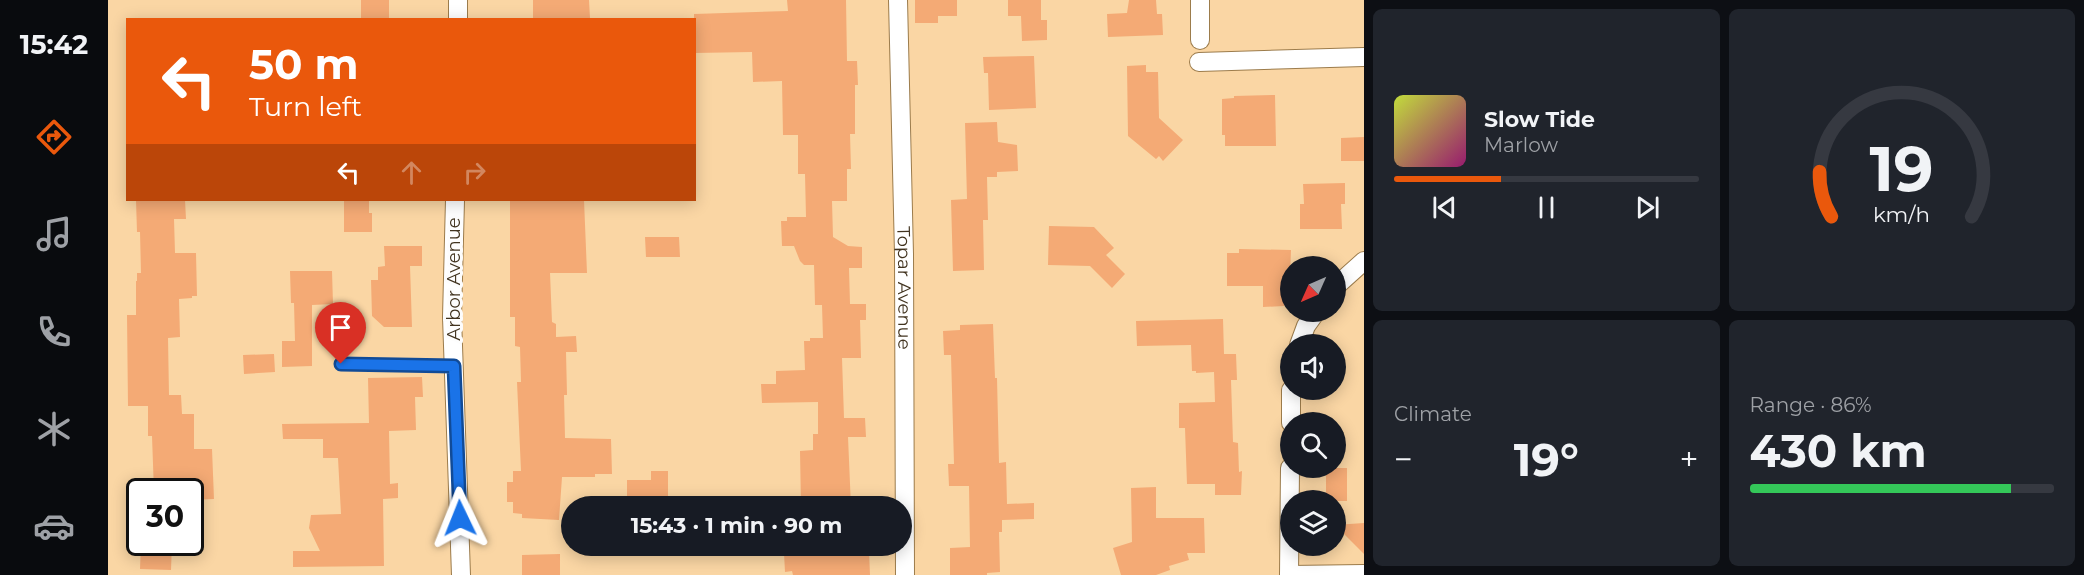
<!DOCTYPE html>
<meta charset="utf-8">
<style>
:root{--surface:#171b24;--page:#20242c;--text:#f1f3f6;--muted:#9ea1a6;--line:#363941;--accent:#ea580c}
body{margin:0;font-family:Montserrat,sans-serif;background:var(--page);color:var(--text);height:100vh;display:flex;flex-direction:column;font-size:22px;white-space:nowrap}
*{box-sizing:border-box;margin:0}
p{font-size:20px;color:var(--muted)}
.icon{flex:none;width:33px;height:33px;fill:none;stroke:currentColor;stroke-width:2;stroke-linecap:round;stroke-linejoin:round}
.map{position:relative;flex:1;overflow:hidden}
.drawer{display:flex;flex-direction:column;gap:9px;padding:9px;background:#0d0f14;width:720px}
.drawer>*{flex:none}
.hud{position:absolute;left:18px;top:18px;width:570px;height:183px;border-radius:0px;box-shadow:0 3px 15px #0003;background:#ea580c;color:#fff;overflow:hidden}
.needle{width:39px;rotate:225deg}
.tools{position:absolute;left:1172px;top:256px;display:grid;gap:12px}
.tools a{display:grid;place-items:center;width:66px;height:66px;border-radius:50%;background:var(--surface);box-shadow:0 3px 15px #0003;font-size:30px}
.speed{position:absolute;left:18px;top:478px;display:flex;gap:12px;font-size:30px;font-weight:700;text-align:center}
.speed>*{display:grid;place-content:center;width:78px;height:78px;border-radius:50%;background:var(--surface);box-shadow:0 3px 15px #0003;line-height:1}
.speed .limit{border:3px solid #111;border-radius:9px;background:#fff;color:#111}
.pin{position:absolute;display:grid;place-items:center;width:51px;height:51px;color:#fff;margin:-62px -26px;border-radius:50% 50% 50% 0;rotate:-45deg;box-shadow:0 0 6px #0007}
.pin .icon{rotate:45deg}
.me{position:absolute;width:66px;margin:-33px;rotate:358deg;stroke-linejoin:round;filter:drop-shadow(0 0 4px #0008)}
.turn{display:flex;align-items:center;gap:21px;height:126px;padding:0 24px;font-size:27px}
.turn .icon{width:78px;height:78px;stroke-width:2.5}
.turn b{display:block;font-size:42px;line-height:51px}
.lanes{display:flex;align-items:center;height:57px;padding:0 24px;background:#0003;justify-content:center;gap:30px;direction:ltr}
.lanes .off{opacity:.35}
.big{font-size:45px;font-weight:700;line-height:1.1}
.drawer .tile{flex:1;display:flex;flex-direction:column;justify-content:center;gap:9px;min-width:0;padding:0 21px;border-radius:9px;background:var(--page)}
.drawer .dial{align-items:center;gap:0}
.dial svg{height:156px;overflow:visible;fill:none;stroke:var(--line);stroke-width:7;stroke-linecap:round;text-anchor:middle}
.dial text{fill:var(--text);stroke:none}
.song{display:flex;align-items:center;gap:18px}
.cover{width:72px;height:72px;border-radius:9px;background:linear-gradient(135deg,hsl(70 70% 55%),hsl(320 70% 35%))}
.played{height:6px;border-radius:3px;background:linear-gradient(90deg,var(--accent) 35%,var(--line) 35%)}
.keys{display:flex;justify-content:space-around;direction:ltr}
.heat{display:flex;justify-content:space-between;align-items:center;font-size:33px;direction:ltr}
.charge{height:9px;border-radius:4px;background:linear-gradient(90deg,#34c759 86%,var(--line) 0)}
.drawer .tiles{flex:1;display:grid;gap:9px;grid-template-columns:repeat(2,1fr)}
.trip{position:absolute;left:453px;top:496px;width:351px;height:60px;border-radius:30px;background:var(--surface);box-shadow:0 3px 15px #0003;font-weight:700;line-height:60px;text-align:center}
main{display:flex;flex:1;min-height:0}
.dock{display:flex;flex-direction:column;width:108px;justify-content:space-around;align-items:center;background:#090b0e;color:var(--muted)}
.dock .icon{width:42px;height:42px}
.dock .selected{color:var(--accent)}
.dock b{font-size:27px;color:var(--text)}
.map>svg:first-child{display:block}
</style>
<main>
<nav class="dock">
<b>15:42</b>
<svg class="icon selected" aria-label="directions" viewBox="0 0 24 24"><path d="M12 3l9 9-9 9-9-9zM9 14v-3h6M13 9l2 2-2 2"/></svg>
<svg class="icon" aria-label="music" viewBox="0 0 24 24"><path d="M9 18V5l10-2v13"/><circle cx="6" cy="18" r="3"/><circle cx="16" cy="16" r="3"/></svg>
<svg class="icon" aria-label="phone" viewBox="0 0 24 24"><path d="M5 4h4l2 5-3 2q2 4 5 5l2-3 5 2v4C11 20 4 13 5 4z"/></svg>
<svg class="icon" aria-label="climate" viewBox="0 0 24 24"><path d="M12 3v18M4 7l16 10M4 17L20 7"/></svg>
<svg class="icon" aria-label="car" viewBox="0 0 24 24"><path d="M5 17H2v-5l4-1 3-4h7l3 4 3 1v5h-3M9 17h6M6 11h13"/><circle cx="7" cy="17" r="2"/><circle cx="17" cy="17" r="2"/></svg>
</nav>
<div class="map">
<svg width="1256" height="575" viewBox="0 0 1256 575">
<rect width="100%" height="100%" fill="#fad6a4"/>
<path fill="#f4aa75" d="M253,0h28v20h-28z
M425,0h56l1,18 -57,2z
M679,0h59l1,61h10l1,24h-3v49h-5l1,35h-4v32h-15l1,36 15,9 14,1v21h-13l1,36h16v16h-6l1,38h-19l2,60h21l1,19h-18l3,70h-50l-1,-56 13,-1v-16h5v-32l-56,1 -1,-19h15v-13l29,-1 -1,-29h6v-3h13l-1,-33h-7l-1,-40h-10l-4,-4 -6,-15h-12l-1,-25h6v-4h19l-1,-43h-7v-39h-15l-1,-54 -29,1 -1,-30 -58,1v-39l94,-3z
M807,0h42v16h-19v7h-23z
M900,0h33v20h6v20l-25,1 -1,-25h-13z
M1021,0h27l1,14h5l1,21 -55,2 -1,-23 20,-1z
M926,56l2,52 -47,2 -1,-37h-4l-1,-16z
M1038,65v7h12l1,46 24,22 -20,21 -4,-5 -3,3 -28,-23 -1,-70z
M1167,95l1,51h-51v-11h-3v-36l12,-1v-2z
M889,122l1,20 19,3 1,26 -21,1v5h-10l1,43h-5l1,50 -31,1 -2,-71 16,-1 -2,-76z
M1256,137v24h-23v-23z
M1237,183v21h-4l1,25h-42v-25h4l-1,-20z
M28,200h49l1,19h-12l1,34h21l1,43h-5v2l-13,1 1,38 -12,1 1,57h12l1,19h12v35h18l2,50 -24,1v-8h-36l-2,-56h-4v-30h-20l-1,-91h9v-34h1v-8h4l-1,-41h-3z
M236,200h25v13h3v19h-28z
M402,200h74l3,73h-37l2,49 4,2v13l20,-1 1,16h-11l1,43h-3l1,43 46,1 1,35h-17v3h-33l-3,43 -37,-2v-4l-9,-1v-11h-6v-20h6v-11h8l-4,-89h4l-1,-35 -5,-1v-29h-5z
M941,226l45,1 20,21 -8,7 19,19 -13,14 -22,-22 -42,-1z
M537,237h34l1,20h-34z
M276,246h38v20h-12l2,61h-28l-12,-11 -1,-36h7v-13l7,-1z
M1131,249l52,1 -1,26h-6v30l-21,1v-21h-36v-33h12z
M182,271h42l1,33 -21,1v61l-30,1v-26h13l-1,-38h-3z
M1115,319l1,35h12l1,26h-6l2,62 5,1 1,29 3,-1 -1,24h-26v-11h-28l-2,-56h-6v-25l36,-1 -1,-30 -18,1v-2h-4l-1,-26 -54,1 -1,-25z
M885,324l2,54h2l2,85 7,-1 1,42 27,-1v16l-32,1v12h-3l1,40 -13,1v2h-37v-27l20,-1 -1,-61h-20l-1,-22h6l-3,-109h-7l-1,-24 17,-1v-5z
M166,354l1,18 -31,2 -1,-19z
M314,377l1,20h-8l1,33 -27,1 1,53 8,-1v15l-15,1 1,67 -91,1v-16h27l-11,-23 2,-13 30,-1 -3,-56h-15v-19h-40l-1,-15 87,-1 -1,-45z
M1218,468h21v33h-21z
M543,471h17v36h-41v-27h24z
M1048,487v31h48l1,35h-18l2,7 -20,6 1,4 -14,5h-35l-8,-27 19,-6 -1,-54z
M1256,523v31l-29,-29z
M33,543h31l-1,27 -31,-1z
M761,551l1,24h-77l-1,-4 -7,1 -1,-19z
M452,554v21h-38v-20z"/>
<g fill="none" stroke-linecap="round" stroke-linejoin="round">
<defs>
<path id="lane" d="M233,364l113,2"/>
<g id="street">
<path id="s1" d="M790,0l6,254 1,321"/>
<path d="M1092,0v40"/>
<path d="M350,20v-20"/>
<path d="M1091,62l165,-5"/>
<path d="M347,200l-3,117 9,258"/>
<path d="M1227,287l29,-26"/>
<path d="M1191,345l7,-19 10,-14"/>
<path d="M1183,423v-33"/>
<path d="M1181,575l1,-107"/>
<path d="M1181,575l75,-1"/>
</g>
</defs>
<use href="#lane" stroke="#9c7c4c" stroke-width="10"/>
<use href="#street" stroke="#9c7c4c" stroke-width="20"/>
<use href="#lane" stroke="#fff" stroke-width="9"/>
<use href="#street" stroke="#fff" stroke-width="18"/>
</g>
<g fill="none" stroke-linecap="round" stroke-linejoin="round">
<defs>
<path id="route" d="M233,364l113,2 6,152"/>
</defs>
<use href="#route" stroke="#114b97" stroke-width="15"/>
<use href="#route" stroke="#1a73e8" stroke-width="10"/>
</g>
<g text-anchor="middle" stroke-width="6" stroke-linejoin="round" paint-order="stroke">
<g font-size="18" fill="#41331f" stroke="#fdfdfd">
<text transform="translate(346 279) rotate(-90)" y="6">Arbor Avenue</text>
<text dy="6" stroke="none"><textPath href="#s1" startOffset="288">Topar Avenue</textPath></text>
</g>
</g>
</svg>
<div class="tools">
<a><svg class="needle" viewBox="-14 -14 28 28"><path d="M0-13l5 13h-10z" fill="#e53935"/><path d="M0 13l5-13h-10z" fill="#9ea1a6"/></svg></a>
<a><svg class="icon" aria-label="sound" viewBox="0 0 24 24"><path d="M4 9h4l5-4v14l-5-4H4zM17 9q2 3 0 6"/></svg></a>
<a><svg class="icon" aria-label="search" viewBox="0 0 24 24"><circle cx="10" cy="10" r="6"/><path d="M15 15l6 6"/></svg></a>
<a><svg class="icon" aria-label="layers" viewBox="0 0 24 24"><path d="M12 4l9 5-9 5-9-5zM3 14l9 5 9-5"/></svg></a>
</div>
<div class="speed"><div class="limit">30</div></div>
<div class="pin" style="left:233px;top:364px;background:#d93025"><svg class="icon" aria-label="arrive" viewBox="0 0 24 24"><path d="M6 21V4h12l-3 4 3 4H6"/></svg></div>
<svg class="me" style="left:352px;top:518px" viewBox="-20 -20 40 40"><path d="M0-17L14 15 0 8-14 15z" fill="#1a73e8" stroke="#fff" stroke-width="4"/></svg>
<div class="trip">15:43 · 1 min · 90 m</div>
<div class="hud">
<div class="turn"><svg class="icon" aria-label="left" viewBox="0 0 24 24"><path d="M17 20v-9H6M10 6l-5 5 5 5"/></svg><div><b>50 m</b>Turn left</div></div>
<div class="lanes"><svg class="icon" aria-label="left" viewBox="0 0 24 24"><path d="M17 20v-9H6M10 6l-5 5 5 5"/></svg><svg class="icon off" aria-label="ahead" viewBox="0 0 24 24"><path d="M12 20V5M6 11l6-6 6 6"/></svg><svg class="icon off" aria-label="right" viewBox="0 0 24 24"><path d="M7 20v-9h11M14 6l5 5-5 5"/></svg></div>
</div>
</div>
<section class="drawer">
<div class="tiles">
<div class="tile">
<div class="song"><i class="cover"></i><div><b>Slow Tide</b><p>Marlow</p></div></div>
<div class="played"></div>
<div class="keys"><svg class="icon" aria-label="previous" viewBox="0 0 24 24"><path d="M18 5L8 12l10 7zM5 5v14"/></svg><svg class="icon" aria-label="pause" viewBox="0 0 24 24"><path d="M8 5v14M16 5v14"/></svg><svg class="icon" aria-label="next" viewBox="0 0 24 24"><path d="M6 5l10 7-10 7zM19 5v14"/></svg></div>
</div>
<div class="tile dial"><svg viewBox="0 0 100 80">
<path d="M14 69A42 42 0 1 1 86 69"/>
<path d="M14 69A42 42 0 0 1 8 46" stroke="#ea580c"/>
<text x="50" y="56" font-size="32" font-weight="700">19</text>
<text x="50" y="72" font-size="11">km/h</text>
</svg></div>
<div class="tile"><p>Climate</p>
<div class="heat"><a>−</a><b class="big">19°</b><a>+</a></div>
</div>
<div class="tile"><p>Range · 86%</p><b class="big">430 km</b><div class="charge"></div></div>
</div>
</section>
</main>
